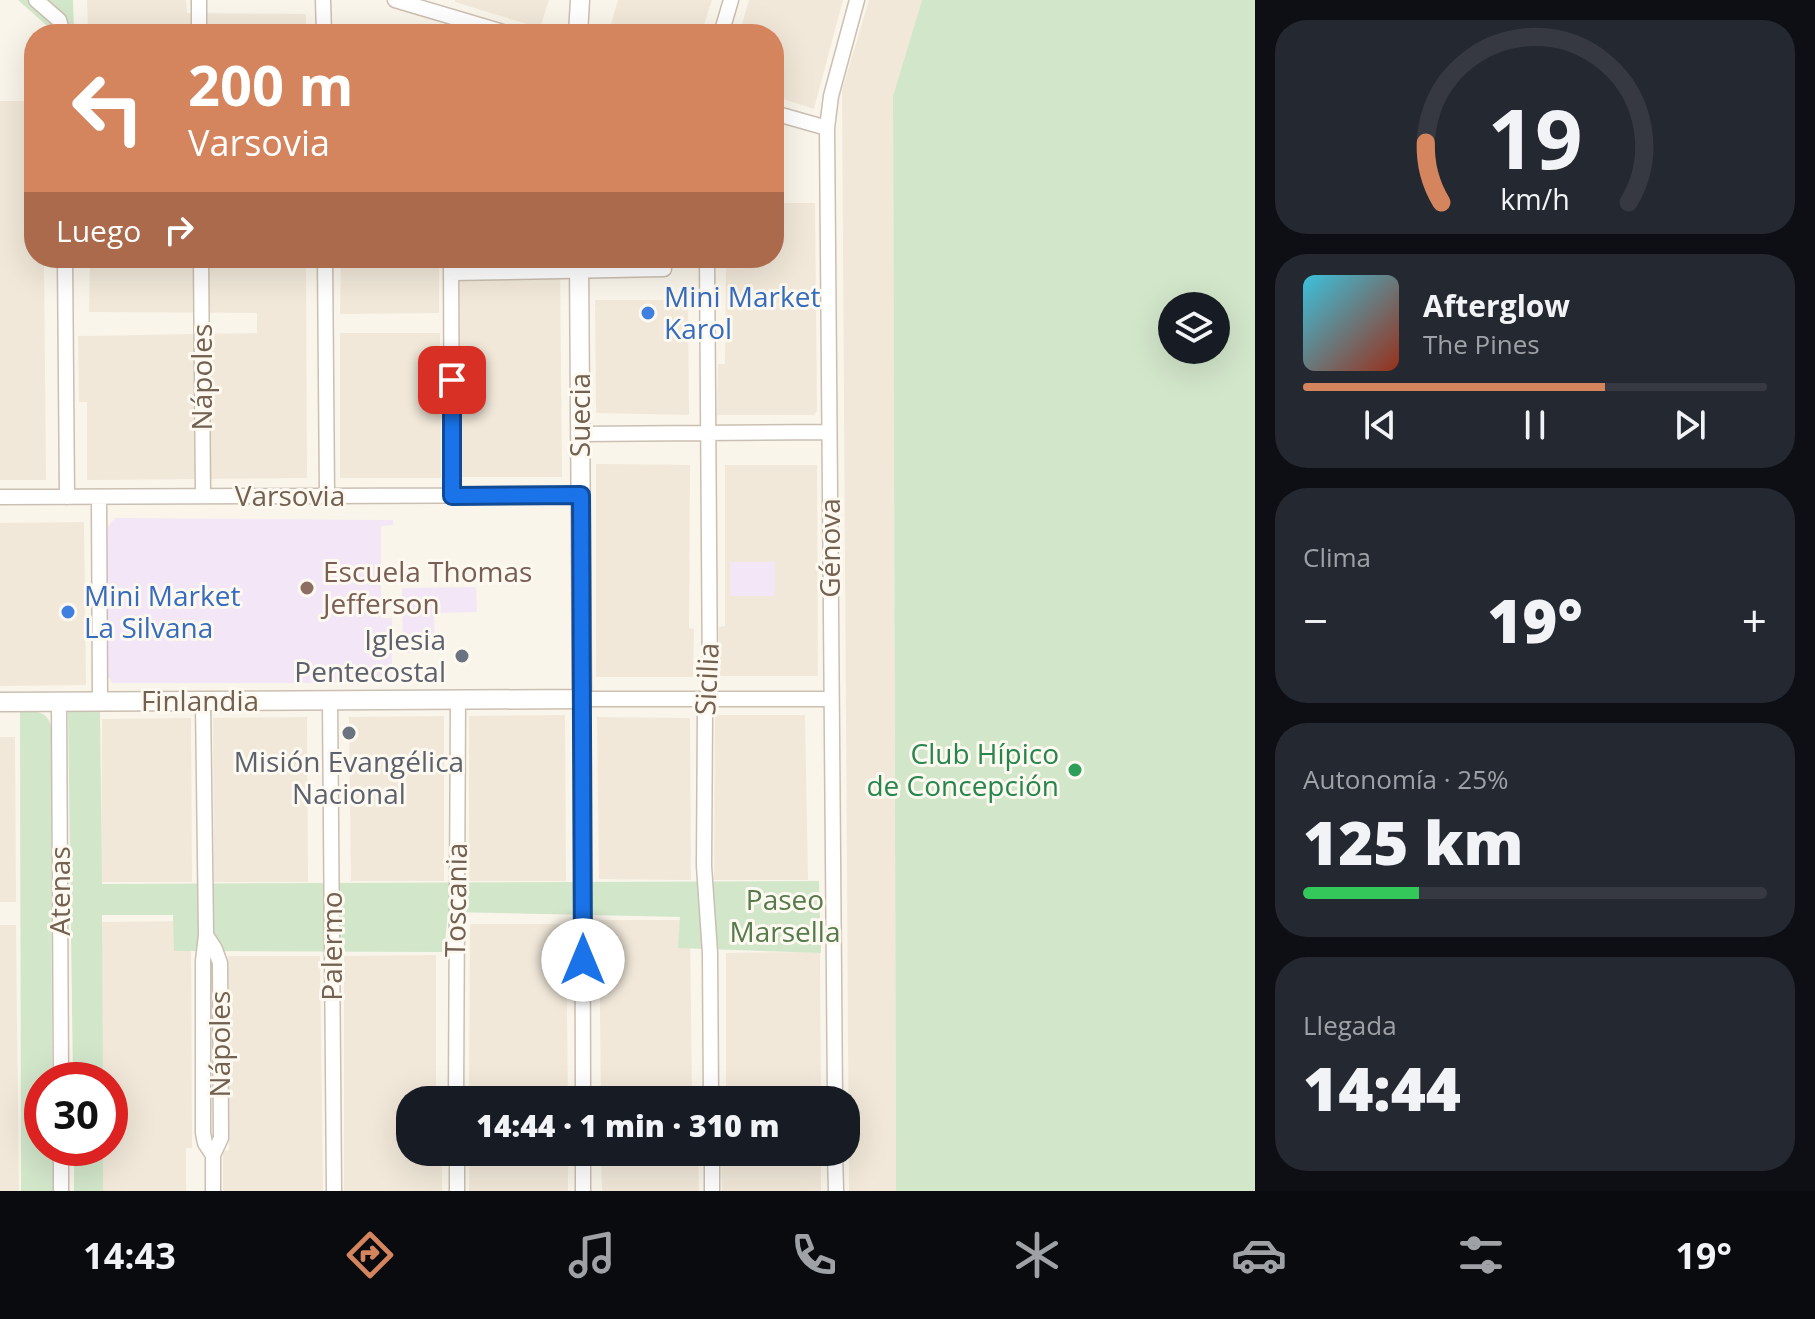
<!DOCTYPE html>
<html lang="es">
<meta charset="utf-8">
<style>
:root{--surface:#171b24;--page:#242831;--text:#f1f3f6;--muted:#9ea1a6;--line:#363941;--accent:#d5855e}
body{margin:0;font-family:"Open Sans",sans-serif;background:var(--page);color:var(--text);height:100vh;display:flex;flex-direction:column;font-size:30px;white-space:nowrap}
*{box-sizing:border-box;margin:0}
p{font-size:26px;color:var(--muted)}
.icon{flex:none;width:44px;height:44px;fill:none;stroke:currentColor;stroke-width:2;stroke-linecap:round;stroke-linejoin:round}
.map{position:relative;flex:1;overflow:hidden}
.panel{display:flex;flex-direction:column;gap:20px;padding:20px;background:#0d0f14;width:560px}
.panel>*{flex:none}
.banner{position:absolute;left:24px;top:24px;width:760px;height:244px;border-radius:32px;box-shadow:0 8px 32px #0002;background:#d5855e;color:#fff;overflow:hidden}
.buttons{position:absolute;left:1158px;top:292px;display:grid;gap:16px}
.buttons a{display:grid;place-items:center;width:72px;height:72px;border-radius:50%;background:var(--surface);box-shadow:0 8px 32px #0002;font-size:40px}
.speed{position:absolute;left:24px;top:1062px;display:flex;gap:16px;font-size:40px;font-weight:700;text-align:center}
.speed>*{display:grid;place-content:center;width:104px;height:104px;border-radius:50%;background:var(--surface);box-shadow:0 8px 32px #0002;line-height:1}
.speed .limit{border:12px solid #d22;background:#fff;color:#111}
.pin{position:absolute;display:grid;place-items:center;width:68px;height:68px;color:#fff;margin:-34px;border-radius:16px;box-shadow:0 4px 12px #0006}
.me{position:absolute;width:88px;margin:-44px;rotate:0deg;stroke-linejoin:round;filter:drop-shadow(0 0 6px #0008)}
.turn{display:flex;align-items:center;gap:28px;height:168px;padding:0 32px;font-size:36px}
.turn .icon{width:104px;height:104px;stroke-width:2.5}
.turn b{display:block;font-size:56px;line-height:68px}
.then{display:flex;align-items:center;height:76px;padding:0 32px;background:#0003;gap:16px;font-size:30px}
.big{font-size:60px;font-weight:800;line-height:1.1}
.panel .widget{flex:1;display:flex;flex-direction:column;justify-content:center;gap:12px;min-width:0;padding:0 28px;border-radius:32px;background:var(--page)}
.panel .dial{align-items:center;gap:0}
.dial svg{height:208px;overflow:visible;fill:none;stroke:var(--line);stroke-width:7;stroke-linecap:round;text-anchor:middle}
.dial text{fill:var(--text);stroke:none}
.song{display:flex;align-items:center;gap:24px}
.cover{width:96px;height:96px;border-radius:12px;background:linear-gradient(135deg,hsl(190 70% 55%),hsl(10 70% 35%))}
.played{height:8px;border-radius:4px;background:linear-gradient(90deg,var(--accent) 65%,var(--line) 65%)}
.keys{display:flex;justify-content:space-around;direction:ltr}
.heat{display:flex;justify-content:space-between;align-items:center;font-size:44px;direction:ltr}
.charge{height:12px;border-radius:6px;background:linear-gradient(90deg,#34c759 25%,var(--line) 0)}
.trip{position:absolute;left:396px;top:1086px;width:464px;height:80px;border-radius:32px;background:var(--surface);box-shadow:0 8px 32px #0002;font-weight:800;line-height:80px;text-align:center}
.tabs{display:flex;height:128px;justify-content:space-around;align-items:center;background:#090b0e;color:var(--muted)}
.tabs .icon{width:56px;height:56px}
.tabs .active{color:var(--accent)}
.tabs b{font-size:36px;color:var(--text)}
main{display:flex;flex:1;min-height:0}
.map>svg:first-child{display:block}
</style>
<main>
<div class="map">
<svg width="1255" height="1191" viewBox="0 0 1255 1191">
<rect width="100%" height="100%" fill="#faf5ea"/>
<path fill="#f1e8d9" d="M87,0h99l1,13 119,1v20h-218z
M455,0h94l-9,28 -85,-26z
M618,0h94l-11,34h-93z
M749,0h94l-29,109 -40,-13v-62h-35z
M869,0h53l-29,96 3,1095h-47l-7,-1101z
M0,101h34v157h10l2,222h-46z
M774,203h41l2,208 -3,4h-97l1,-51h7l1,-106h48z
M90,258h216l1,220 -220,2v-78h-8l-1,-66 179,-3v-20l-168,-1z
M341,258h98v55l-99,1z
M459,258h101l2,219h-102z
M595,300h93l1,115 -93,-2z
M340,333h100l1,145h-101z
M596,464l94,1 -1,163 5,1 -1,48h-97z
M725,465h92l1,211h-99v-49l6,-1z
M84,522l2,163 -86,1v-163z
M565,715l1,166h-97v-165z
M715,715h90l3,165h-94z
M444,716v165h-93l-2,-164z
M307,717l1,165h-94l-1,-164z
M597,717l93,1 1,162 -92,-1z
M191,718l1,164h-91l1,-163z
M0,737h15l1,165h-16z
M599,920h91l2,180h-91z
M191,921l1,227h-6v43h-86v-43h10v-68h-10l1,-158z
M470,924h96l2,176h-99z
M0,925h16l3,266h-19z
M820,952l1,148h-95v-147z
M436,955v145h-26v52h32v39h-98v-235z
M228,956h92l3,235h-100v-40l6,-1z
M469,1152h99v39h-99z
M601,1152h97l1,39h-97z
M721,1152h100v39h-99z"/>
<path fill="#f2e6f7" d="M115,518l278,2v5l-12,1v92h11v65h-279l-5,-6 -1,-149z
M730,562h45v34h-45z
M476,587l1,25 -43,1 1,39 -32,1 -1,-65z"/>
<path fill="#d2e6ca" fill-rule="evenodd" d="M18,0h55l1,32 -19,1z
M922,0h333v1191h-359l-3,-1095zM1172,306h44v44h-44z
M68,709l32,2 2,173 717,-3 2,72 -143,-5 2,-31 -232,-5 -4,40 -270,-1 -1,-36h-71l1,165h-30z
M20,711c14,0 27,-1 31,15l1,354h-10v68h11v43h-32z
M74,1148h29v43h-29z"/>
<g fill="none" stroke-linecap="round" stroke-linejoin="round">
<defs>
<path id="minor" d="M36,0l23,20 4,14
M199,0v34
M323,0l1,34
M395,0l115,34
M721,34l10,-34
M774,113l53,15
M65,258l2,239
M201,258l2,238
M325,258l2,238
M451,258l1,238
M707,258l3,427 -5,27 -1,154 6,87 1,147
M451,273l213,-4
M580,434l249,-2
M0,497l581,-2
M99,497l1,205
M203,701l3,234 -3,26v172l2,10 8,12
M330,701l4,490
M59,702l2,378
M206,935l9,14 5,14 1,175 -8,17v36
M456,1100l2,-400
M583,1100l-1,-401h249
M835,1100l-8,-972 4,-32 26,-96
M61,1148v43
M457,1152v39
M583,1152v39
M712,1152v39
M835,1152l1,39"/>
<path id="tertiary" d="M578,34l2,-34
M0,702l582,-3 -3,-441"/>
</defs>
<use href="#minor" stroke="#cbbfb1" stroke-width="17"/>
<use href="#tertiary" stroke="#cbbfb1" stroke-width="21"/>
<use href="#minor" stroke="#fff" stroke-width="14"/>
<use href="#tertiary" stroke="#fff" stroke-width="18"/>
</g>
<g fill="none" stroke-linecap="round" stroke-linejoin="round">
<defs>
<path id="route" d="M452,380v116l129,-1 2,465"/>
</defs>
<use href="#route" stroke="#114b97" stroke-width="20"/>
<use href="#route" stroke="#1a73e8" stroke-width="14"/>
</g>
<g fill="#3f7fe0" stroke="#fdf9f0" stroke-width="3">
<circle cx="648" cy="313" r="8"/>
<circle cx="68" cy="612" r="8"/>
</g>
<circle fill="#8d6e63" stroke="#fdf9f0" stroke-width="3" cx="307" cy="588" r="8"/>
<g fill="#6b7280" stroke="#fdf9f0" stroke-width="3">
<circle cx="462" cy="656" r="8"/>
<circle cx="349" cy="733" r="8"/>
</g>
<circle fill="#2e9e5b" stroke="#fdf9f0" stroke-width="3" cx="1075" cy="770" r="8"/>
<g text-anchor="middle" stroke-width="6" stroke-linejoin="round" paint-order="stroke">
<g font-size="28" fill="#366cbe" stroke="#fdf9f0" text-anchor="start">
<text x="664" y="307">Mini Market<tspan x="664" dy="32">Karol</tspan></text>
<text x="84" y="606">Mini Market<tspan x="84" dy="32">La Silvana</tspan></text>
</g>
<g font-size="28" fill="#726050" stroke="#fdf9f0">
<text transform="translate(202 377) rotate(-90)" y="10">Nápoles</text>
<text transform="translate(580 415) rotate(-90)" y="10">Suecia</text>
<text x="290" y="506">Varsovia</text>
<text transform="translate(830 548) rotate(-90)" y="10">Génova</text>
<text transform="translate(707 679) rotate(-87)" y="10">Sicilia</text>
<text x="200" y="711">Finlandia</text>
<text transform="translate(60 891) rotate(-90)" y="10">Atenas</text>
<text transform="translate(456 900) rotate(-89)" y="10">Toscania</text>
<text transform="translate(332 946) rotate(-90)" y="10">Palermo</text>
<text transform="translate(220 1044) rotate(-90)" y="10">Nápoles</text>
</g>
<g font-size="28" fill="#785e54" stroke="#fdf9f0" text-anchor="start">
<text x="323" y="582">Escuela Thomas<tspan x="323" dy="32">Jefferson</tspan></text>
</g>
<g font-size="28" fill="#5b616d" stroke="#fdf9f0" text-anchor="end">
<text x="446" y="650">Iglesia<tspan x="446" dy="32">Pentecostal</tspan></text>
<text x="349" y="772" text-anchor="middle">Misión Evangélica<tspan x="349" dy="32">Nacional</tspan></text>
</g>
<g font-size="28" fill="#27864d" stroke="#fdf9f0" text-anchor="end">
<text x="1059" y="764">Club Hípico<tspan x="1059" dy="32">de Concepción</tspan></text>
</g>
<g font-size="28" fill="#557b4d" stroke="#fdf9f0">
<text x="785" y="910">Paseo<tspan x="785" dy="32">Marsella</tspan></text>
</g>
</g>
</svg>
<div class="buttons">
<a><svg class="icon" aria-label="layers" viewBox="0 0 24 24"><path d="M12 4l9 5-9 5-9-5zM3 14l9 5 9-5"/></svg></a>
</div>
<div class="speed"><div class="limit">30</div></div>
<div class="pin" style="left:452px;top:380px;background:#d93025"><svg class="icon" aria-label="arrive" viewBox="0 0 24 24"><path d="M6 21V4h12l-3 4 3 4H6"/></svg></div>
<svg class="me" style="left:583px;top:960px" viewBox="-20 -20 40 40"><circle r="19" fill="#fff"/><path d="M0-13L10 11 0 6-10 11z" fill="#1a73e8"/></svg>
<div class="trip">14:44 · 1 min · 310 m</div>
<div class="banner">
<div class="turn"><svg class="icon" aria-label="left" viewBox="0 0 24 24"><path d="M17 20v-9H6M10 6l-5 5 5 5"/></svg><div><b>200 m</b>Varsovia</div></div>
<div class="then">Luego<svg class="icon" aria-label="right" viewBox="0 0 24 24"><path d="M7 20v-9h11M14 6l5 5-5 5"/></svg></div>
</div>
</div>
<section class="panel">
<div class="widget dial"><svg viewBox="0 0 100 80">
<path d="M14 69A42 42 0 1 1 86 69"/>
<path d="M14 69A42 42 0 0 1 8 46" stroke="#d5855e"/>
<text x="50" y="56" font-size="32" font-weight="700">19</text>
<text x="50" y="72" font-size="11">km/h</text>
</svg></div>
<div class="widget">
<div class="song"><i class="cover"></i><div><b>Afterglow</b><p>The Pines</p></div></div>
<div class="played"></div>
<div class="keys"><svg class="icon" aria-label="previous" viewBox="0 0 24 24"><path d="M18 5L8 12l10 7zM5 5v14"/></svg><svg class="icon" aria-label="pause" viewBox="0 0 24 24"><path d="M8 5v14M16 5v14"/></svg><svg class="icon" aria-label="next" viewBox="0 0 24 24"><path d="M6 5l10 7-10 7zM19 5v14"/></svg></div>
</div>
<div class="widget"><p>Clima</p>
<div class="heat"><a>−</a><b class="big">19°</b><a>+</a></div>
</div>
<div class="widget"><p>Autonomía · 25%</p><b class="big">125 km</b><div class="charge"></div></div>
<div class="widget"><p>Llegada</p><b class="big">14:44</b></div>
</section>
</main>
<nav class="tabs">
<b>14:43</b>
<svg class="icon active" aria-label="directions" viewBox="0 0 24 24"><path d="M12 3l9 9-9 9-9-9zM9 14v-3h6M13 9l2 2-2 2"/></svg>
<svg class="icon" aria-label="music" viewBox="0 0 24 24"><path d="M9 18V5l10-2v13"/><circle cx="6" cy="18" r="3"/><circle cx="16" cy="16" r="3"/></svg>
<svg class="icon" aria-label="phone" viewBox="0 0 24 24"><path d="M5 4h4l2 5-3 2q2 4 5 5l2-3 5 2v4C11 20 4 13 5 4z"/></svg>
<svg class="icon" aria-label="climate" viewBox="0 0 24 24"><path d="M12 3v18M4 7l16 10M4 17L20 7"/></svg>
<svg class="icon" aria-label="car" viewBox="0 0 24 24"><path d="M5 17H2v-5l4-1 3-4h7l3 4 3 1v5h-3M9 17h6M6 11h13"/><circle cx="7" cy="17" r="2"/><circle cx="17" cy="17" r="2"/></svg>
<svg class="icon" aria-label="filters" viewBox="0 0 24 24"><path d="M4 7h16M4 17h16"/><circle cx="9" cy="7" r="2"/><circle cx="15" cy="17" r="2"/></svg>
<b>19°</b>
</nav>
